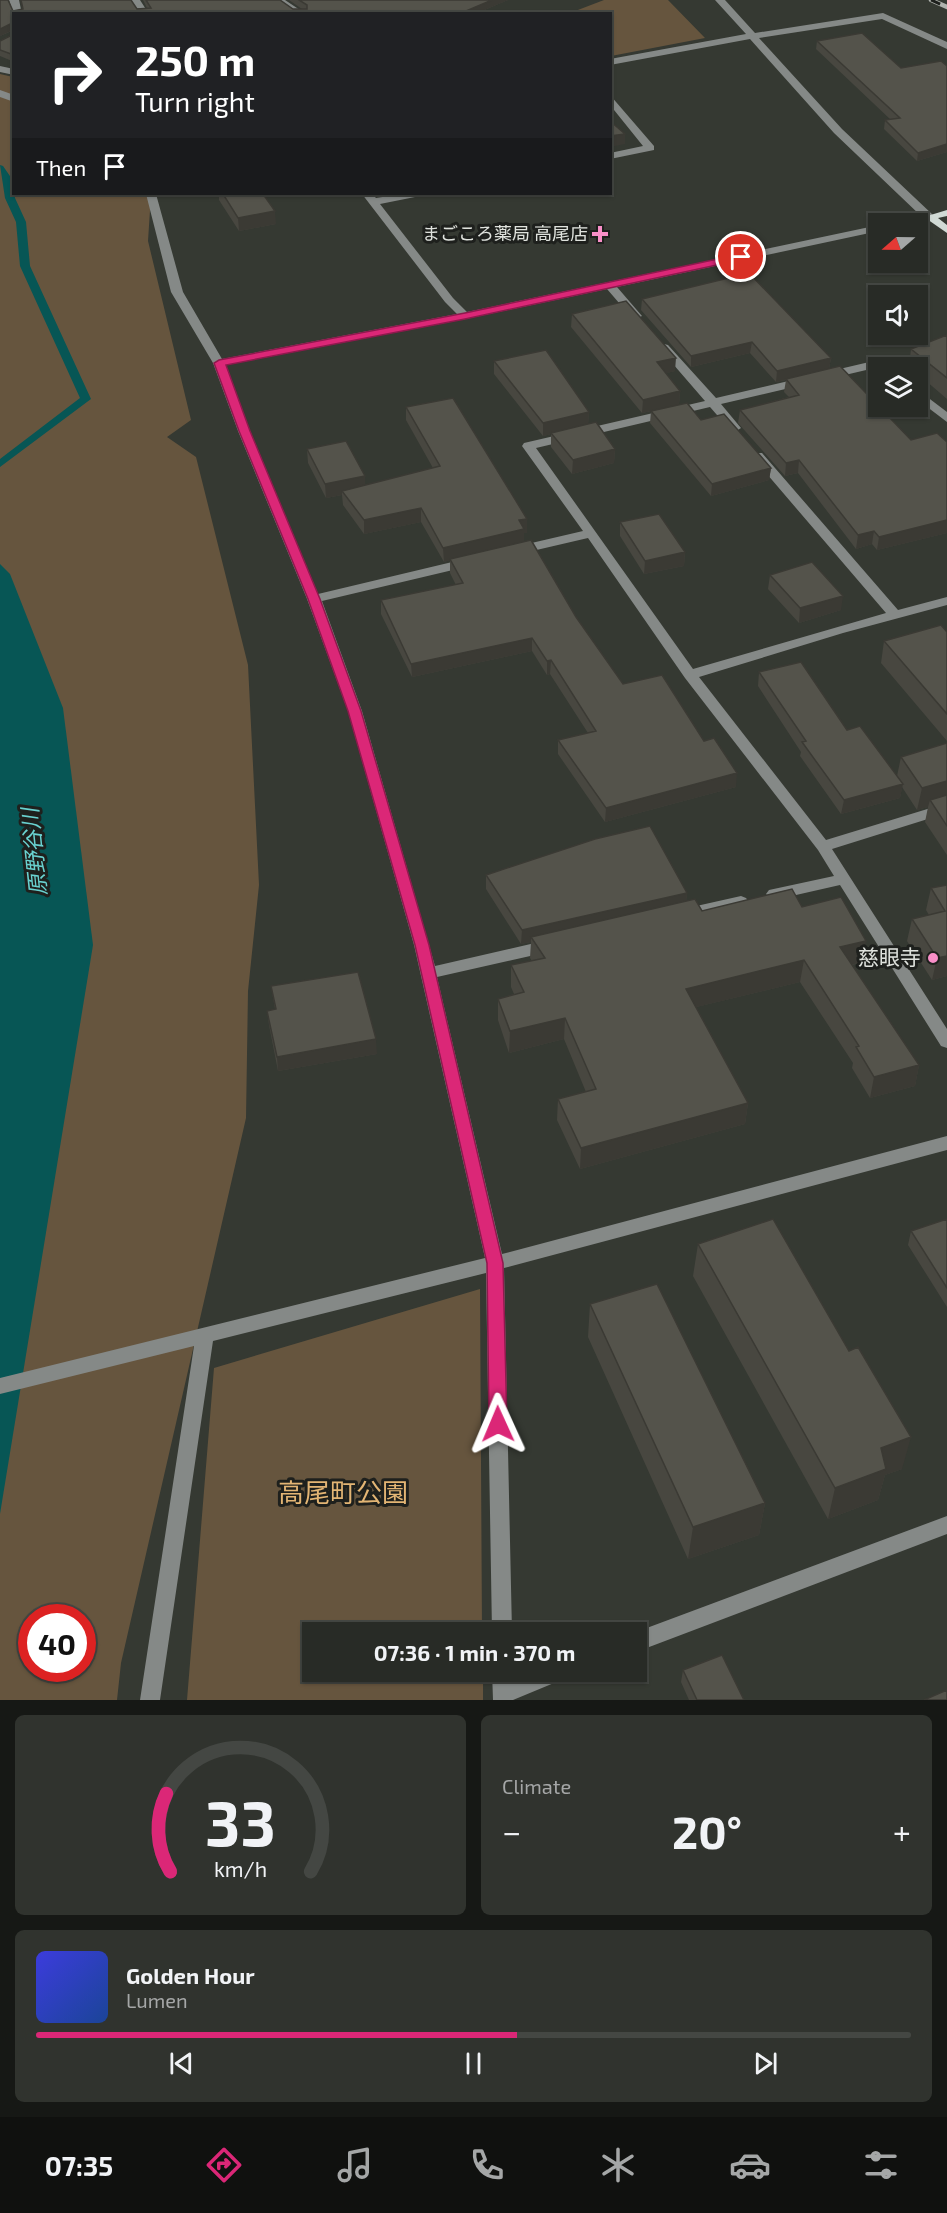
<!DOCTYPE html>
<meta charset="utf-8">
<style>
:root{--surface:#282b26;--page:#30332e;--text:#f1f3f6;--muted:#a5a7a7;--line:#444743;--accent:#db2777}
body{margin:0;font-family:"Exo 2","Noto Sans JP",sans-serif;background:var(--page);color:var(--text);height:100vh;display:flex;flex-direction:column;font-size:22px;white-space:nowrap}
*{box-sizing:border-box;margin:0}
p{font-size:20px;color:var(--muted)}
.icon{flex:none;width:33px;height:33px;fill:none;stroke:currentColor;stroke-width:2;stroke-linecap:round;stroke-linejoin:round}
.map{position:relative;height:1700px;overflow:hidden}
.panel{display:flex;flex-direction:column;gap:15px;padding:15px;background:#161815;flex:1}
.panel>*{flex:none}
.banner{position:absolute;left:12px;top:12px;width:600px;height:183px;border-radius:0px;box-shadow:0 2px 4px #0004,0 0 0 2px var(--line);background:#202124;color:#fff;overflow:hidden}
.needle{width:39px;rotate:250deg}
.buttons{position:absolute;left:868px;top:213px;display:grid;gap:12px}
.buttons a{display:grid;place-items:center;width:60px;height:60px;border-radius:0px;background:var(--surface);box-shadow:0 2px 4px #0004,0 0 0 2px var(--line);font-size:30px}
.speed{position:absolute;left:18px;top:1604px;display:flex;gap:12px;font-size:30px;font-weight:700;text-align:center}
.speed>*{display:grid;place-content:center;width:78px;height:78px;border-radius:50%;background:var(--surface);box-shadow:0 2px 4px #0004,0 0 0 2px var(--line);line-height:1}
.speed .limit{border:9px solid #d22;background:#fff;color:#111}
.pin{position:absolute;display:grid;place-items:center;width:51px;height:51px;color:#fff;margin:-26px;border:3px solid #fff;border-radius:50%;box-shadow:0 2px 6px #0007}
.me{position:absolute;width:66px;margin:-33px;rotate:359deg;stroke-linejoin:round;filter:drop-shadow(0 0 4px #0008)}
.turn{display:flex;align-items:center;gap:21px;height:126px;padding:0 24px;font-size:27px}
.turn .icon{width:78px;height:78px;stroke-width:2.5}
.turn b{display:block;font-size:42px;line-height:51px}
.then{display:flex;align-items:center;height:57px;padding:0 24px;background:#0003;gap:12px;font-size:22px}
.big{font-size:45px;font-weight:700;line-height:1.1}
.panel .widget{flex:1;display:flex;flex-direction:column;justify-content:center;gap:9px;min-width:0;padding:0 21px;border-radius:9px;background:var(--page)}
.panel .dial{align-items:center;gap:0}
.dial svg{height:156px;overflow:visible;fill:none;stroke:var(--line);stroke-width:7;stroke-linecap:round;text-anchor:middle}
.dial text{fill:var(--text);stroke:none}
.song{display:flex;align-items:center;gap:18px}
.cover{width:72px;height:72px;border-radius:9px;background:linear-gradient(135deg,hsl(240 70% 55%),hsl(220 70% 35%))}
.played{height:6px;border-radius:3px;background:linear-gradient(90deg,var(--accent) 55%,var(--line) 55%)}
.keys{display:flex;justify-content:space-around;direction:ltr}
.heat{display:flex;justify-content:space-between;align-items:center;font-size:33px;direction:ltr}
.panel .tiles{flex:1;display:grid;gap:15px;grid-template-columns:1fr 1fr}
.widget:last-child{grid-column:span 2}
.trip{position:absolute;left:302px;top:1622px;width:345px;height:60px;border-radius:0px;background:var(--surface);box-shadow:0 2px 4px #0004,0 0 0 2px var(--line);font-weight:700;line-height:60px;text-align:center}
.tab-bar{display:flex;height:96px;justify-content:space-around;align-items:center;background:#10110f;color:var(--muted)}
.tab-bar .icon{width:42px;height:42px}
.tab-bar .selected{color:var(--accent)}
.tab-bar b{font-size:27px;color:var(--text)}
.map>svg:first-child{display:block}
</style>
<div class="map">
<svg width="947" height="1700" viewBox="0 0 947 1700">
<rect width="100%" height="100%" fill="#353932"/>
<path fill="#66553e" fill-rule="evenodd" d="M604,0h64l37,38 -94,18 -1,-42 -40,-1z
M0,74l13,3 1,117h152l-15,1 -3,46 43,179 -24,17 29,20 52,208 11,220 -11,106 -2,127 -125,545 -4,37h-117zM32,1617h50v51h-50z
M480,1289l2,343h-170v39h171v29h-296l27,-332z"/>
<path fill="#075655" d="M0,564l10,10 53,134 30,237 -93,569z"/>
<g fill="none" stroke-linecap="round" stroke-linejoin="round">
<path fill="#075655" fill-rule="evenodd" d="M0,165l3,1 9,13 3,19 11,24 4,44 61,133 -91,68v-8l80,-61 -60,-132 -4,-44 -11,-24z"/>
<path fill="#858987" fill-rule="evenodd" d="M9,0h10l3,14h-8v2z
M130,0h10l9,14h-9z
M274,0h11l21,14h-11z
M715,0h10l30,33 128,-20 64,29v7l-65,-30 -123,19 83,91 91,86v4l-17,5h-20l25,-8 -87,-83 -84,-94 -140,26v-6l136,-25z
M0,66l14,3v6l-14,-3z
M0,90l14,5v7l-14,-5z
M610,95l44,51v4l-44,9v-6l33,-7 -33,-41z
M146,194h10l27,98 39,67 235,-45 -12,-12 -83,-108h10l4,4 26,-4h19l-1,2 -40,8 73,94 14,14 412,-87v6l-262,56 25,29 -6,3 -4,-1 -25,-29 -142,30 -239,46 24,66 68,163 151,-36 7,4 -2,3 -152,36 40,110 73,255 113,-26 6,2 2,4 -2,4 -6,2 -111,25 65,277 445,-118v14l-443,118 8,364h-20l-6,-359 -273,68 -53,359h-20l54,-354 -194,48v-16l485,-120 -71,-313 -66,-234 -41,-112 -69,-168 -25,-68 -42,-71z
M664,344l4,1 48,53 166,-39 11,9 -14,-1 -158,37 20,24 -6,4 -4,-1 -21,-24 -174,41 157,221 193,-56 -132,-154 -2,-3 2,-3h8l136,157 49,-13v8l-104,28 -144,44 127,163 121,-37v10l-115,36 115,180v19l-6,-2 -101,-161 -66,15 -5,-2 -3,-4 3,-4 65,-14 -16,-26 -133,-172 -97,-140 -73,17 -6,-4 1,-3 73,-17 -61,-85 2,-3 181,-42 -45,-52v-4z
M918,390l29,22v10l-29,-22z
M741,896l5,2 3,4 -3,4 -63,15 -5,-2 -3,-4 3,-4 5,-2z
M947,1516v18l-311,118v-20z
M492,1671h20l1,7 19,-7h37l-3,7 -53,22h-20z"/>
<path fill="#d1dad5" fill-rule="evenodd" d="M947,210v6l-9,2 9,7v8l-23,-16z"/>
<defs>
<path id="rail" d="M931,0l16,7"/>
</defs>
<use href="#rail" stroke="#b0b3ae" stroke-width="4.5"/>
<use href="#rail" stroke="#1e201d" stroke-width="3" stroke-dasharray="10" stroke-linecap="butt"/>
</g>
<path fill="#484740" d="M143,0h137l13,9h9l-13,-9h219l-33,14h-461v16l-14,6 13,-25 134,-3z
M14,34v26l-2,1 -12,-5v-15z
M817,41l84,27 46,-2v86l-30,9 -33,-32 1,-9h6l-75,-71z
M219,194h44l13,30 -37,7 -20,-31z
M642,299l189,59 -2,11 82,71 36,2v91l-70,17 -5,-6 -16,5 -58,-76 -13,3 -47,-53 2,-13 49,-13 -5,-5 2,-12 -10,2 -26,-29 -59,14 -50,-57z
M572,314l103,57 -9,2 14,18 -1,14 -37,8 -71,-86z
M947,335v64l-29,-25v-6h-8l-1,-2 2,-17z
M494,361l95,51 -1,12 27,25 -1,14 -42,11 -21,-27v-13l-8,2 -49,-62z
M406,407l121,126h-3v9l99,142 81,57 32,46 -131,35 -47,-68v-14l30,-7 -38,-59 -3,1 -15,-24 -120,26 -31,-63v-14l75,-15 -6,-12v-13l-6,2 -23,-40 -57,12 -21,-29 -1,-10 -16,3 -18,-35 -1,-14 58,27v9l68,-17 -27,-48z
M651,411l50,9 70,48 -2,12 -58,16 -61,-73z
M620,522l65,30 -1,14 -40,8 -24,-38z
M770,575l71,35 -42,13 -31,-34z
M947,632v109l-66,-78 3,-22z
M759,672l88,58 50,46 4,-19 46,-14v112l-22,-33 3,-15 -11,3 -15,-23 -2,11 -59,16 -41,-58 1,-4 -43,-66z
M486,875l201,18 -1,9 16,9 100,-4 61,55 -11,3 67,100 -4,21 -45,12 -18,-30 1,-5 -53,-81 -104,25 52,96 -3,21 -165,45 -23,-49 1,-21 28,-7 -22,-53 -55,14 -11,-33v-21l16,-5 -3,-7v-22l21,-4 -2,-3 1,-16 -10,2 -35,-55z
M947,885v91l-15,4 -25,-39 5,-22 17,-4 -3,-5 5,-22z
M271,986l106,68 -99,17 -9,-46 -2,-14 8,-2z
M947,1219v88l-39,-62 3,-14z
M698,1244l204,225 -17,6 -7,25 -50,19 -135,-243z
M590,1304l175,199 -6,32 -71,24 -100,-222z
M683,1670l61,30h-55l-8,-18z"/>
<path fill="#3b3a34" d="M492,0h16l-33,14h-16z
M12,23l1,7 -13,6v-7z
M14,53v7l-2,1 -1,-7z
M625,134v10l-15,3v-11z
M947,144v8l-30,9 1,-8z
M275,211l1,13 -37,7 -1,-13z
M752,342l-2,11 -59,14v-11z
M676,358l-1,13 -19,5 1,-14z
M831,358l-2,11 -53,13 1,-11z
M680,391l-1,14 -37,8 1,-13z
M589,412l-1,14 -45,10v-13z
M615,449l-1,14 -42,11 1,-14z
M799,460l-1,13 -13,3 1,-13z
M771,468l-2,12 -58,16 1,-12z
M365,476v14l-23,1v4l-16,3 -1,-14z
M421,508v14l-57,12v-14z
M527,519v14h-3v10l-80,19 -1,-14 76,-28z
M947,520v13l-70,17 2,-13z
M874,531l-2,13 -16,5 2,-14z
M685,552l-1,14 -40,8 1,-13z
M843,596l-2,14 -42,13 1,-15z
M532,638v13l-120,26 -1,-13z
M551,660l-1,14 -3,1v-14z
M737,773l-1,14 -131,35 1,-14z
M947,781v21l-17,-2 -2,7 -11,3 5,-22z
M903,784l-3,14 -59,16 3,-14z
M687,893l-1,14 -155,30v5l-10,2 1,-14z
M866,941l-3,21 -27,6 4,-21z
M947,956v20l-15,4 5,-22z
M804,960l-4,22 -116,28 2,-21z
M565,1018l-1,21 -55,14 1,-22z
M376,1039l1,15 -99,17 -1,-14z
M919,1065l-4,21 -45,12 4,-21z
M748,1103l-3,21 -165,45 1,-21z
M911,1437l-9,32 -17,6 -7,25 -50,19 7,-31 46,-40z
M765,1503l-6,32 -71,24 5,-32z"/>
<path fill="#54534b" stroke="#3b3a34" stroke-width="1.5" d="M0,0h8l5,11 10,-2 -2,-9h110l6,9 14,-1 -5,-8h134l13,9h14v-4l-8,-5h193l-33,14h-445v10l-2,-1 -12,6z
M862,33l39,35 40,-7 6,5v78l-29,9 -33,-33 15,-2 -83,-77z
M14,34v19l-3,1 -11,-4v-9z
M610,121l15,13 -15,2z
M223,194h40l12,17 -37,7z
M749,273l82,85 -54,13 -25,-29 -61,14 -49,-57z
M626,301l50,57 -19,4 23,29 -37,9 -71,-86z
M947,335v43l-36,-29z
M546,350l43,62 -46,11 -49,-62z
M840,366l71,74 26,-7 10,9v78l-68,17 -5,-6 -16,4 -59,-75 -13,3 -46,-53 59,-15 -13,-16z
M453,398l74,121 -8,1 5,9 -81,19 -22,-40 -57,12 -22,-29 98,-25 -34,-59z
M687,403l14,17 23,-6 47,54 -59,16 -61,-73z
M596,422l19,27 -42,11 -22,-27z
M346,441l19,35 -40,8 -18,-35z
M659,514l26,38 -40,9 -25,-39z
M531,540l45,77 47,67 39,-9 42,66 10,-3 23,35 -131,35 -48,-68 38,-9 -45,-71 -4,1 -15,-23 -121,26 -30,-64 82,-17 -13,-24z
M812,562l31,34 -43,12 -30,-33z
M941,625l6,7v82l-63,-73z
M801,662l46,68 13,-4 43,58 -59,16 -42,-58 4,-1 -47,-69z
M947,743v38l-25,7 -21,-31z
M947,795v31l-17,-26z
M650,826l37,67 -165,37 -36,-55 109,-36z
M947,885v71l-10,2 -25,-39 33,-8 -14,-23z
M792,889l10,18 39,-10 25,44 -26,6 79,118 -45,12 -18,-30 3,-1 -55,-86 -118,29 62,114 -167,45 -23,-49 38,-10 -31,-71 -55,13 -12,-32 26,-7 -13,-27 34,-7 -14,-21 164,-38 7,12z
M358,972l18,67 -99,18 -10,-46 9,-2 -5,-23z
M773,1219l76,132 9,-4 53,90 -30,11 5,21 -51,19 -137,-244z
M947,1219v69l-36,-57z
M657,1284l108,219 -72,24 -103,-223z
M722,1655l22,45h-47l-14,-30z
M947,1690v10h-23z"/>
<path fill="#db2777" stroke="#8e194d" stroke-width="1.5" d="M741,254l5,3 -1,2 -280,60 -239,46 24,66 70,168 41,112 68,234 74,318 4,161 -3,6 -6,2 -6,-2 -3,-6 -2,-161 -72,-318 -67,-234 -40,-112 -69,-168 -25,-68 5,-3 246,-47z"/>
<g fill="#f98fc8" stroke="#1e201d" stroke-width="2">
<path d="M597 225h6v6h6v6h-6v6h-6v-6h-6v-6h6z"/>
<circle cx="933" cy="958" r="6"/>
</g>
<g text-anchor="middle" stroke-width="6" stroke-linejoin="round" paint-order="stroke">
<g font-size="18" fill="#dfe2dd" stroke="#1e201d" text-anchor="end">
<text x="588" y="240">まごころ薬局 高尾店</text>
</g>
<g font-size="21" fill="#dfe2dd" stroke="#1e201d" text-anchor="end">
<text x="921" y="965">慈眼寺</text>
</g>
<g font-size="22" font-style="italic" fill="#69d2d0" stroke="#1e201d">
<text transform="translate(34 852) rotate(-96)" y="8">原野谷川</text>
</g>
<g font-size="26" fill="#e3b574" stroke="#1e201d">
<text x="343" y="1502">高尾町公園</text>
</g>
</g>
</svg>
<div class="buttons">
<a><svg class="needle" viewBox="-14 -14 28 28"><path d="M0-13l5 13h-10z" fill="#e53935"/><path d="M0 13l5-13h-10z" fill="#a5a7a7"/></svg></a>
<a><svg class="icon" aria-label="sound" viewBox="0 0 24 24"><path d="M4 9h4l5-4v14l-5-4H4zM17 9q2 3 0 6"/></svg></a>
<a><svg class="icon" aria-label="layers" viewBox="0 0 24 24"><path d="M12 4l9 5-9 5-9-5zM3 14l9 5 9-5"/></svg></a>
</div>
<div class="speed"><div class="limit">40</div></div>
<div class="pin" style="left:741px;top:257px;background:#d93025"><svg class="icon" aria-label="arrive" viewBox="0 0 24 24"><path d="M6 21V4h12l-3 4 3 4H6"/></svg></div>
<svg class="me" style="left:498px;top:1424px" viewBox="-20 -20 40 40"><path d="M0-17L14 15 0 8-14 15z" fill="#db2777" stroke="#fff" stroke-width="4"/></svg>
<div class="trip">07:36 · 1 min · 370 m</div>
<div class="banner">
<div class="turn"><svg class="icon" aria-label="right" viewBox="0 0 24 24"><path d="M7 20v-9h11M14 6l5 5-5 5"/></svg><div><b>250 m</b>Turn right</div></div>
<div class="then">Then<svg class="icon" aria-label="arrive" viewBox="0 0 24 24"><path d="M6 21V4h12l-3 4 3 4H6"/></svg></div>
</div>
</div>
<section class="panel">
<div class="tiles">
<div class="widget dial"><svg viewBox="0 0 100 80">
<path d="M14 69A42 42 0 1 1 86 69"/>
<path d="M14 69A42 42 0 0 1 12 29" stroke="#db2777"/>
<text x="50" y="56" font-size="32" font-weight="700">33</text>
<text x="50" y="72" font-size="11">km/h</text>
</svg></div>
<div class="widget"><p>Climate</p>
<div class="heat"><a>−</a><b class="big">20°</b><a>+</a></div>
</div>
<div class="widget">
<div class="song"><i class="cover"></i><div><b>Golden Hour</b><p>Lumen</p></div></div>
<div class="played"></div>
<div class="keys"><svg class="icon" aria-label="previous" viewBox="0 0 24 24"><path d="M18 5L8 12l10 7zM5 5v14"/></svg><svg class="icon" aria-label="pause" viewBox="0 0 24 24"><path d="M8 5v14M16 5v14"/></svg><svg class="icon" aria-label="next" viewBox="0 0 24 24"><path d="M6 5l10 7-10 7zM19 5v14"/></svg></div>
</div>
</div>
</section>
<nav class="tab-bar">
<b>07:35</b>
<svg class="icon selected" aria-label="directions" viewBox="0 0 24 24"><path d="M12 3l9 9-9 9-9-9zM9 14v-3h6M13 9l2 2-2 2"/></svg>
<svg class="icon" aria-label="music" viewBox="0 0 24 24"><path d="M9 18V5l10-2v13"/><circle cx="6" cy="18" r="3"/><circle cx="16" cy="16" r="3"/></svg>
<svg class="icon" aria-label="phone" viewBox="0 0 24 24"><path d="M5 4h4l2 5-3 2q2 4 5 5l2-3 5 2v4C11 20 4 13 5 4z"/></svg>
<svg class="icon" aria-label="climate" viewBox="0 0 24 24"><path d="M12 3v18M4 7l16 10M4 17L20 7"/></svg>
<svg class="icon" aria-label="car" viewBox="0 0 24 24"><path d="M5 17H2v-5l4-1 3-4h7l3 4 3 1v5h-3M9 17h6M6 11h13"/><circle cx="7" cy="17" r="2"/><circle cx="17" cy="17" r="2"/></svg>
<svg class="icon" aria-label="filters" viewBox="0 0 24 24"><path d="M4 7h16M4 17h16"/><circle cx="9" cy="7" r="2"/><circle cx="15" cy="17" r="2"/></svg>
</nav>
